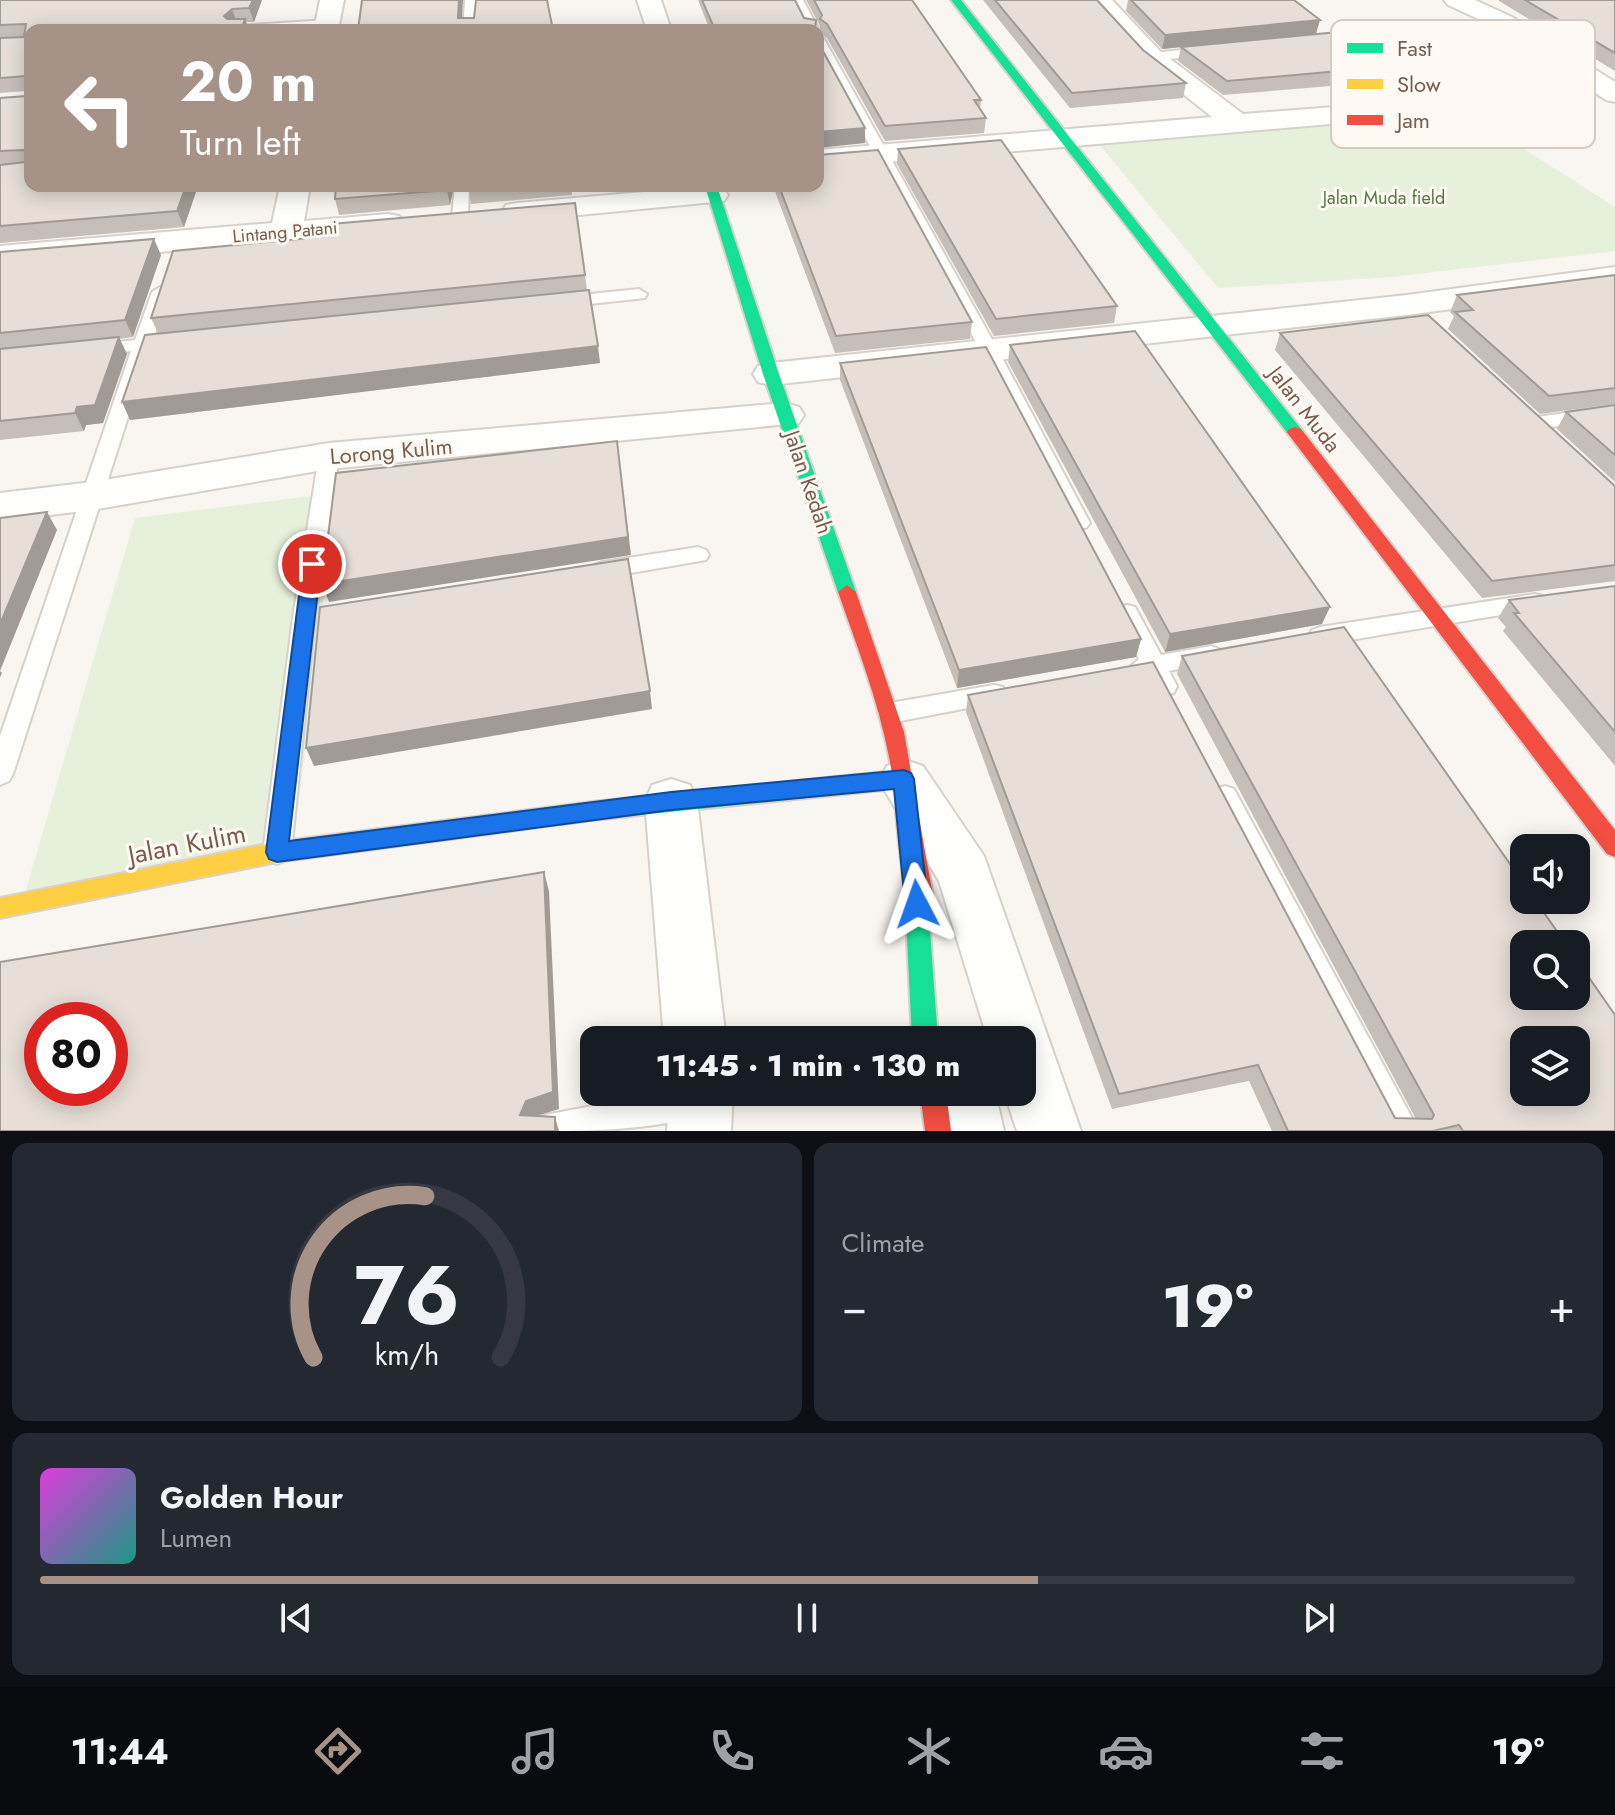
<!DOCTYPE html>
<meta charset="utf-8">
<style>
:root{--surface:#171b24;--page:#242831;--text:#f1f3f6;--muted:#9ea1a6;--line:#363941;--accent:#a69286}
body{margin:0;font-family:Jost,sans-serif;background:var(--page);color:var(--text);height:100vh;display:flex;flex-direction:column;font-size:30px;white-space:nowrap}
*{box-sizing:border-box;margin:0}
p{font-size:26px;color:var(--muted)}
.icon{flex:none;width:44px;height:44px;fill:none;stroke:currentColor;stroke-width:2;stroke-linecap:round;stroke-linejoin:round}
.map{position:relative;height:1131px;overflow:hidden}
.panel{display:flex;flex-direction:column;gap:12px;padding:12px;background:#0d0f14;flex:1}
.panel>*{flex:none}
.hud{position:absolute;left:24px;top:24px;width:800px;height:168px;border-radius:16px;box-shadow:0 4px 20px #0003;background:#a69286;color:#fff;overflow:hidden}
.controls{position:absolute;left:1510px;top:834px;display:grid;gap:16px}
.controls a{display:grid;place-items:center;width:80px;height:80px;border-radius:16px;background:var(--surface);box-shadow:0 4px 20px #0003;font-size:40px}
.speed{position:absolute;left:24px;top:1002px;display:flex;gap:16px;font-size:40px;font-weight:700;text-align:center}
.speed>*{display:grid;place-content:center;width:104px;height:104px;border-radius:50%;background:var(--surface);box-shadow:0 4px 20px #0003;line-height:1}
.speed .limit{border:12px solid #d22;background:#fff;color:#111}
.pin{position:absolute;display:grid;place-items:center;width:68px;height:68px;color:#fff;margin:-34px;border:4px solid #fff;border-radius:50%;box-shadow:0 2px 8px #0007}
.me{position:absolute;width:88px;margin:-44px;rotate:356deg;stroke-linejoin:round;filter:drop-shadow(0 0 6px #0008)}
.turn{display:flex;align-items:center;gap:28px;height:168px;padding:0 24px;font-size:36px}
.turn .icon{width:104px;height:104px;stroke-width:2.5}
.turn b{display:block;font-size:56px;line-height:68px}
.big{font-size:60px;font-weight:800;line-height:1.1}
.panel .widget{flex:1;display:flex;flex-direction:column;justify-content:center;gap:12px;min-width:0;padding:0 28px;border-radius:16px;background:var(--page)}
.panel .dial{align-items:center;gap:0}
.dial svg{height:208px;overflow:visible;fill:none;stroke:var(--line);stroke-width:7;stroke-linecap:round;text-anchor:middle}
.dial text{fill:var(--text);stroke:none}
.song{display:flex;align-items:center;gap:24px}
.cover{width:96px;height:96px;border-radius:12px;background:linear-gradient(135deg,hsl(300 70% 55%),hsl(170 70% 35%))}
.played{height:8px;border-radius:4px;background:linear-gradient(90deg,var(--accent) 65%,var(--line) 65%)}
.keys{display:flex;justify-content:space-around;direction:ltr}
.heat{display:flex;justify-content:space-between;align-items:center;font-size:44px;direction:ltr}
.panel .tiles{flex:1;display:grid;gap:12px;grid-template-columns:1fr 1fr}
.widget:last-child{grid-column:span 2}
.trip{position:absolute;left:580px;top:1026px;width:456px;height:80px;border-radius:16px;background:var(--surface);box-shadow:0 4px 20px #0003;font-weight:800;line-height:80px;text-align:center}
.dock{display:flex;height:128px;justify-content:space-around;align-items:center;background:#090b0e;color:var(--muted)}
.dock .icon{width:56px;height:56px}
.dock .on{color:var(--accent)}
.dock b{font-size:36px;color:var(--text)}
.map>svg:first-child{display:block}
</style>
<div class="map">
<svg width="1615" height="1131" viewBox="0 0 1615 1131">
<rect width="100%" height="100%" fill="#f9f5f0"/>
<path fill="#e7f0db" d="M1434,113l54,13 127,81v44l-224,26 -173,11 -119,-144z
M336,493l-44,365 -270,45 113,-385z"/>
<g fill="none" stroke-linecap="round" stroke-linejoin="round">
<defs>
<path id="lane" d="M465,0h12l-2,30h-12z
M791,0h12l16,30 -1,1 -11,-1z
M327,20l4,1v6l-100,3 6,-4z
M818,35l6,4 174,311 92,173 -4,5h-14l-4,-5 -88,-173 -162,-300z
M1211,47l4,1v6l-63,7 -6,-4 6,-4z
M455,186h14l-1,31 -8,5 -8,-5z
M160,287l8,5 -14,46 16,-1 9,5 -3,4 -26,3 -137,425 -4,7 -9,4v-49l131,-385 -38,4 -9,-5 9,-5 42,-5 17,-48z
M639,289l8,5 -2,4 -83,9 -9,-5 9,-5z
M1615,406v12l-78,11 -10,-6 10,-6z
M329,450l10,6 -24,161 -24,235 -4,8 -10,4 -10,-4 -4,-8 30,-235 26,-161z
M698,547l8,3 3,5 -3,5 -104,18 -8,-3 -3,-5 3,-5 8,-3z
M1535,594l8,2 3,6 -3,6 -223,37 -8,-3 -4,-6 4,-6 8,-3z
M1127,605l8,2 26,48 50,-9 8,3 4,6 -4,6 -50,10 8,15 -3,7 -9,2 -9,-2 -9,-18 -13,-2 -4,-6 9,-8 -23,-46 3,-6z
M994,685l9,2 3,7 -3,7 -9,2 -104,20 -9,-3 -3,-7 3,-7 9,-3z
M1225,786l9,3 185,342h-33l-174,-334 4,-8z
M665,1092h43l4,10 -5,11c-55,18 -119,18 -178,18l5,-11 11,-5z"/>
<path id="street" d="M320,0h24l-6,30h-24z
M637,0h24l10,30h-24z
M1087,0h25l49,52 82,62 168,-13 10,2 4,6 -4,6 -10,2 -593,51v-18l394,-33 -69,-55z
M1444,0h31l37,17 103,65v20l-9,-2 -110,-73 -48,-22z
M280,186h30l-6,35 84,-7 11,2 5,7 -5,7 -11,2 -388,34v-20l272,-23z
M712,186l12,3 4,6 -4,6 -207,20 -11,-2 -4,-7 4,-7 11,-2z
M1615,267v20l-208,28 -636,70 -13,-3 -5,-8 5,-8 13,-3 636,-68z
M785,403l14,4 5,8 -5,8 -470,46 -237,41 -92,11v-28l92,-11 237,-39z
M905,760l18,6 61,90 97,275h-64l-13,-39h18v-52h-34l-49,-159 -60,-100 8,-15z
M671,779l19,6 7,16 29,239h-62l-19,-239 7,-16z
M669,1092h64l-2,39h-64z
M931,1092h64l9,39h-64z"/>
<path id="fast" d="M951,0h10l340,429 2,3 -2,3h-12z
M705,186h12l62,188 77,218 -2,5 -7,2 -9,-7 -75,-218z
M904,770l8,3 3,6 -3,6 -8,3 -312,32 -8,-3 -3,-6 3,-6 8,-3z
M915,866l8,3 3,7 12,164h-26l-8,-164 3,-7z"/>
<path id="slow" d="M592,802l8,3 3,6 -3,6 -8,3 -315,42 -277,56v-20l277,-56z"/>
<path id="jam" d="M1295,427l6,2 314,401v27l-8,-3 -318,-419 -2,-3 2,-3z
M847,585l9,7 48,140 32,181 -4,7 -8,3 -8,-3c-20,-42 -17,-115 -27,-163 -11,-57 -32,-111 -51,-165z
M920,1092h26l5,39h-26z"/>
</defs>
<use href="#lane" stroke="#d7d1cb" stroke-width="4"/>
<use href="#street" stroke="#d7d1cb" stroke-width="4"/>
<use href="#fast" stroke="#d9d2cb" stroke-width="4"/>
<use href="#slow" stroke="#d9d2cb" stroke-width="4"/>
<use href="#jam" stroke="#d9d2cb" stroke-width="4"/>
<use href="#lane" fill="#fefefd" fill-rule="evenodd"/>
<use href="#street" fill="#fefefd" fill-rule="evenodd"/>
<use href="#fast" fill="#16e098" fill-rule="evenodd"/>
<use href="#slow" fill="#ffcf43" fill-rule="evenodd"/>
<use href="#jam" fill="#f24e42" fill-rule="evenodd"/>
</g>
<path fill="#c6bfb9" d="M0,0h262l-8,22h-7l-217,164h168l-14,41 -184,16v-145l26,-2v-5l-26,2z
M698,0h97l9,18 11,12h-105z
M806,0h106l69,100 -1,9 6,9 -2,15 -99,8 -58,-103 -7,-5v-7z
M983,0h114l46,50 43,33 -3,15 -113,10z
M1128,0h166l22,34 68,33 -5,15 -156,13 -45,-34 3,-14 -19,2 -36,-38z
M1499,0h116v71l-116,-70z
M898,149l219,157 -3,17 -120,13 -97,-172z
M454,186l-4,19 -111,10 -4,-16z
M468,186h103l1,9 -101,9z
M773,186h45l154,136 -2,17 -135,14z
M575,203l12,87 13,73 -470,57 28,-87 -7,-15z
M0,252l161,3 -28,82 -14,2 8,15 -24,69 -17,2 -2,6 -84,9z
M1615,275v129l-75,10 -92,-85 6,-13 -4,-4 7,-17z
M1280,333l335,153v95l-133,17 -207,-248z
M1010,345l312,279 -157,28 -157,-290z
M840,363l301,276 -5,18 -179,31 -117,-308z
M1615,405v77l-58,-53 9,-17z
M1615,586v180l-112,-135 3,-4 -8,-9 11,-18z
M1182,656l433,475h-343l-23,-50 -137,28 -146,-397 2,-17 427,423 21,1 -239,-445z"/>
<path fill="#a19b96" d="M253,0h9l-8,22 -5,-14z
M459,0h4l-2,30 -3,-12z
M232,9l5,14 -9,7 -4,-14z
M245,19l4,11h-8z
M1320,20l-4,14 -154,15 3,-14z
M865,128v15l-47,5v-16z
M186,186h12l-14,41 -7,-16z
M447,186h7l-4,19 -3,-15z
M154,239l7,16 -28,82 -8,-17z
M119,337l8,17 -24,69 -17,2 -2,6 -9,-18z
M598,346l2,17 -470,57 -8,-18z
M617,441l14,114 -302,47 -7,-18z
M47,512l10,18 -57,141 2,2 -2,4v-53z
M1330,607l-8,17 -157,28 5,-18z
M1141,639l-5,18 -179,31 2,-18z
M650,691l2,18 -338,57 -8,-18z
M544,872l5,19 10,218 -26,8 -13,-2z
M555,1117l4,14h-4z"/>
<path fill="#e6ded7" stroke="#a19b96" stroke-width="2" fill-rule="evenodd" d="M0,0h253l-4,8 -17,1 -8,7 3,3h18l-4,11h-211v156h156l-9,25 -177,15v-61l25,-3 1,-10 -3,-2 -23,1v-53l26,-2v-20l-26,2v-40l24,-1 2,-13 -26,1z
M362,0h97l-1,18h16l2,-18h71l6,30h-195z
M702,0h93l9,18 12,2 -1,10h-100z
M814,0h98l69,100h-7l12,18 -101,8 -58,-102 -7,-5 2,-4z
M995,0h102l46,50 43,33 -114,10z
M1131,0h163l26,20 -155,15z
M1525,0h90v53z
M1338,32l46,35 -157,14 -46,-34z
M818,42l47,86 -47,4z
M1001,140l116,166 -121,13 -98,-170z
M878,150l94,172 -136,14 -57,-150h39v-31z
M336,186h111v4l-112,9z
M575,203l10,72 -434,43 22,-67 156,-15 2,-12z
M154,239l-29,81 -125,13v-81z
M1615,275v113l-66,8 -94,-84 18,-2 -16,-15z
M589,290l9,56 -476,56 23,-67z
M1428,315l187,171v79l-123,16 -212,-248z
M1135,331l195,276 -160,27 -160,-289z
M119,337l-24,68 -18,2 -2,6 -75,8v-72z
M986,347l155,292 -182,31 -119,-307z
M1615,405v50l-49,-43z
M617,441l11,96 -306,47 14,-111z
M47,512l-47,112v-106z
M628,559l22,132 -344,57 14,-141z
M1615,586v146l-101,-119h5l-10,-13z
M1344,627l180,257v16h11l31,44h-42v52h52v-37l39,56v116h-152l-4,-6 -26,6h-145l-30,-66 -139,29 -151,-399 185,-33 242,456 37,1 2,-4 -252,-459zM1524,1040h52v52h-52z
M544,872l9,220 -27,9 -6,14 35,2v14h-555v-169zM42,1020h68v68h-68z"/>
<path fill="#1a73e8" stroke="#114b97" stroke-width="2" d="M312,557l9,7 -32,277 382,-49 233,-22 7,3 3,6 14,125 -3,8 -8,3 -9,-3 -3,-8 -11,-115 -223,21 -394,52 -8,-3 -3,-7 37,-288z"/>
<g text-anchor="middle" stroke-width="6" stroke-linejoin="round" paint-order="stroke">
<g font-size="18" fill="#537a41" stroke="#fffaf3">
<text x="1384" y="204">Jalan Muda field</text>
</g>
<g font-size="18" fill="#7a5c4d" stroke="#fffaf3">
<text transform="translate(285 232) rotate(-5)" y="6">Lintang Patani</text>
</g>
<g font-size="22" fill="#7a5c4d" stroke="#fffaf3">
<text transform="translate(1305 409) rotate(52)" y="8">Jalan Muda</text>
<text transform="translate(391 451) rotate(-5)" y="8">Lorong Kulim</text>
<text transform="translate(809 482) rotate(71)" y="8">Jalan Kedah</text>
</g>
<g font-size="26" fill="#7a5c4d" stroke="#fffaf3">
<text transform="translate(187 844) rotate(-11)" y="9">Jalan Kulim</text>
</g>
</g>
<rect x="1331" y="20" width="264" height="128" rx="12" fill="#fffaf3" stroke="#d7cbc1" stroke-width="2"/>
<rect x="1347" y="43" width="36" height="10" fill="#16e098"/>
<rect x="1347" y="79" width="36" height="10" fill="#ffcf43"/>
<rect x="1347" y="115" width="36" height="10" fill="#f24e42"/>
<g font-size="22" fill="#7a5c4d">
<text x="1397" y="56">Fast</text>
<text x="1397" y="92">Slow</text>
<text x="1397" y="128">Jam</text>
</g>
</svg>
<div class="controls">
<a><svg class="icon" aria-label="sound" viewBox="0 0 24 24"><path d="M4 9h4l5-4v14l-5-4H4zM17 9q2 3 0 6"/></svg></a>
<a><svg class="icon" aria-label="search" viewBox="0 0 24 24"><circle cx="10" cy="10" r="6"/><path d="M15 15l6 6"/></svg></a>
<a><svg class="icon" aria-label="layers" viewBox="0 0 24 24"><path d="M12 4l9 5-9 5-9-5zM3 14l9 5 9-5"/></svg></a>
</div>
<div class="speed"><div class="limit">80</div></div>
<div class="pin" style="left:312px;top:564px;background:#d93025"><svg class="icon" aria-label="arrive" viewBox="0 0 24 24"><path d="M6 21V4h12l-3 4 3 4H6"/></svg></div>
<svg class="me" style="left:917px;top:904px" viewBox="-20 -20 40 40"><path d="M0-17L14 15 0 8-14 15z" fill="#1a73e8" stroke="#fff" stroke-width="4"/></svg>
<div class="trip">11:45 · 1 min · 130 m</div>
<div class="hud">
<div class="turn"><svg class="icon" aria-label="left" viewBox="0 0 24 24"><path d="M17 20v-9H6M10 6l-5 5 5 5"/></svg><div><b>20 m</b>Turn left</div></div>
</div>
</div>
<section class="panel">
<div class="tiles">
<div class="widget dial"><svg viewBox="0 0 100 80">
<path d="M14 69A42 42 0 1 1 86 69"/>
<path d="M14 69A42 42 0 0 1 57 7" stroke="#a69286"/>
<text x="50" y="56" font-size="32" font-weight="700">76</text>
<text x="50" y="72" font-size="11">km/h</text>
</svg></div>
<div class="widget"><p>Climate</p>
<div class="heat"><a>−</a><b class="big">19°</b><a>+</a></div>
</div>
<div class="widget">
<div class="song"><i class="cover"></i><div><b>Golden Hour</b><p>Lumen</p></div></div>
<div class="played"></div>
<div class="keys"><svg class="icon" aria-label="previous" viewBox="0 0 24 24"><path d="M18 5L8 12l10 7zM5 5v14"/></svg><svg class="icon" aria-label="pause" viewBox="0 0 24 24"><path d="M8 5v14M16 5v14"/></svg><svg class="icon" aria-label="next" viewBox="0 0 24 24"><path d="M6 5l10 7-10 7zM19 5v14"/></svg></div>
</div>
</div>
</section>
<nav class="dock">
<b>11:44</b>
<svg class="icon on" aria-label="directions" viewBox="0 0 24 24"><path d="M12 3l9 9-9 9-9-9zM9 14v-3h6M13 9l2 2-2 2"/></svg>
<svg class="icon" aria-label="music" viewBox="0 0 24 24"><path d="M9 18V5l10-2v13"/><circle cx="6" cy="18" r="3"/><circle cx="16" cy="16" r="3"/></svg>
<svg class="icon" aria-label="phone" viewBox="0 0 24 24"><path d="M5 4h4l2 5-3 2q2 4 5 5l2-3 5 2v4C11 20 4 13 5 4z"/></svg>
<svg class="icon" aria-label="climate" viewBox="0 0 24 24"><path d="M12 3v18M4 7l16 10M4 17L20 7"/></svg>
<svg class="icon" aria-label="car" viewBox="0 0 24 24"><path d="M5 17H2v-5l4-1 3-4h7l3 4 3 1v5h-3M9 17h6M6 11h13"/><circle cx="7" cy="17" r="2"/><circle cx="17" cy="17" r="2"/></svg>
<svg class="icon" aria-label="filters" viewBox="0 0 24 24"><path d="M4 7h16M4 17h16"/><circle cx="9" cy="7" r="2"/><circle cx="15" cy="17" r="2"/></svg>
<b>19°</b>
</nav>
